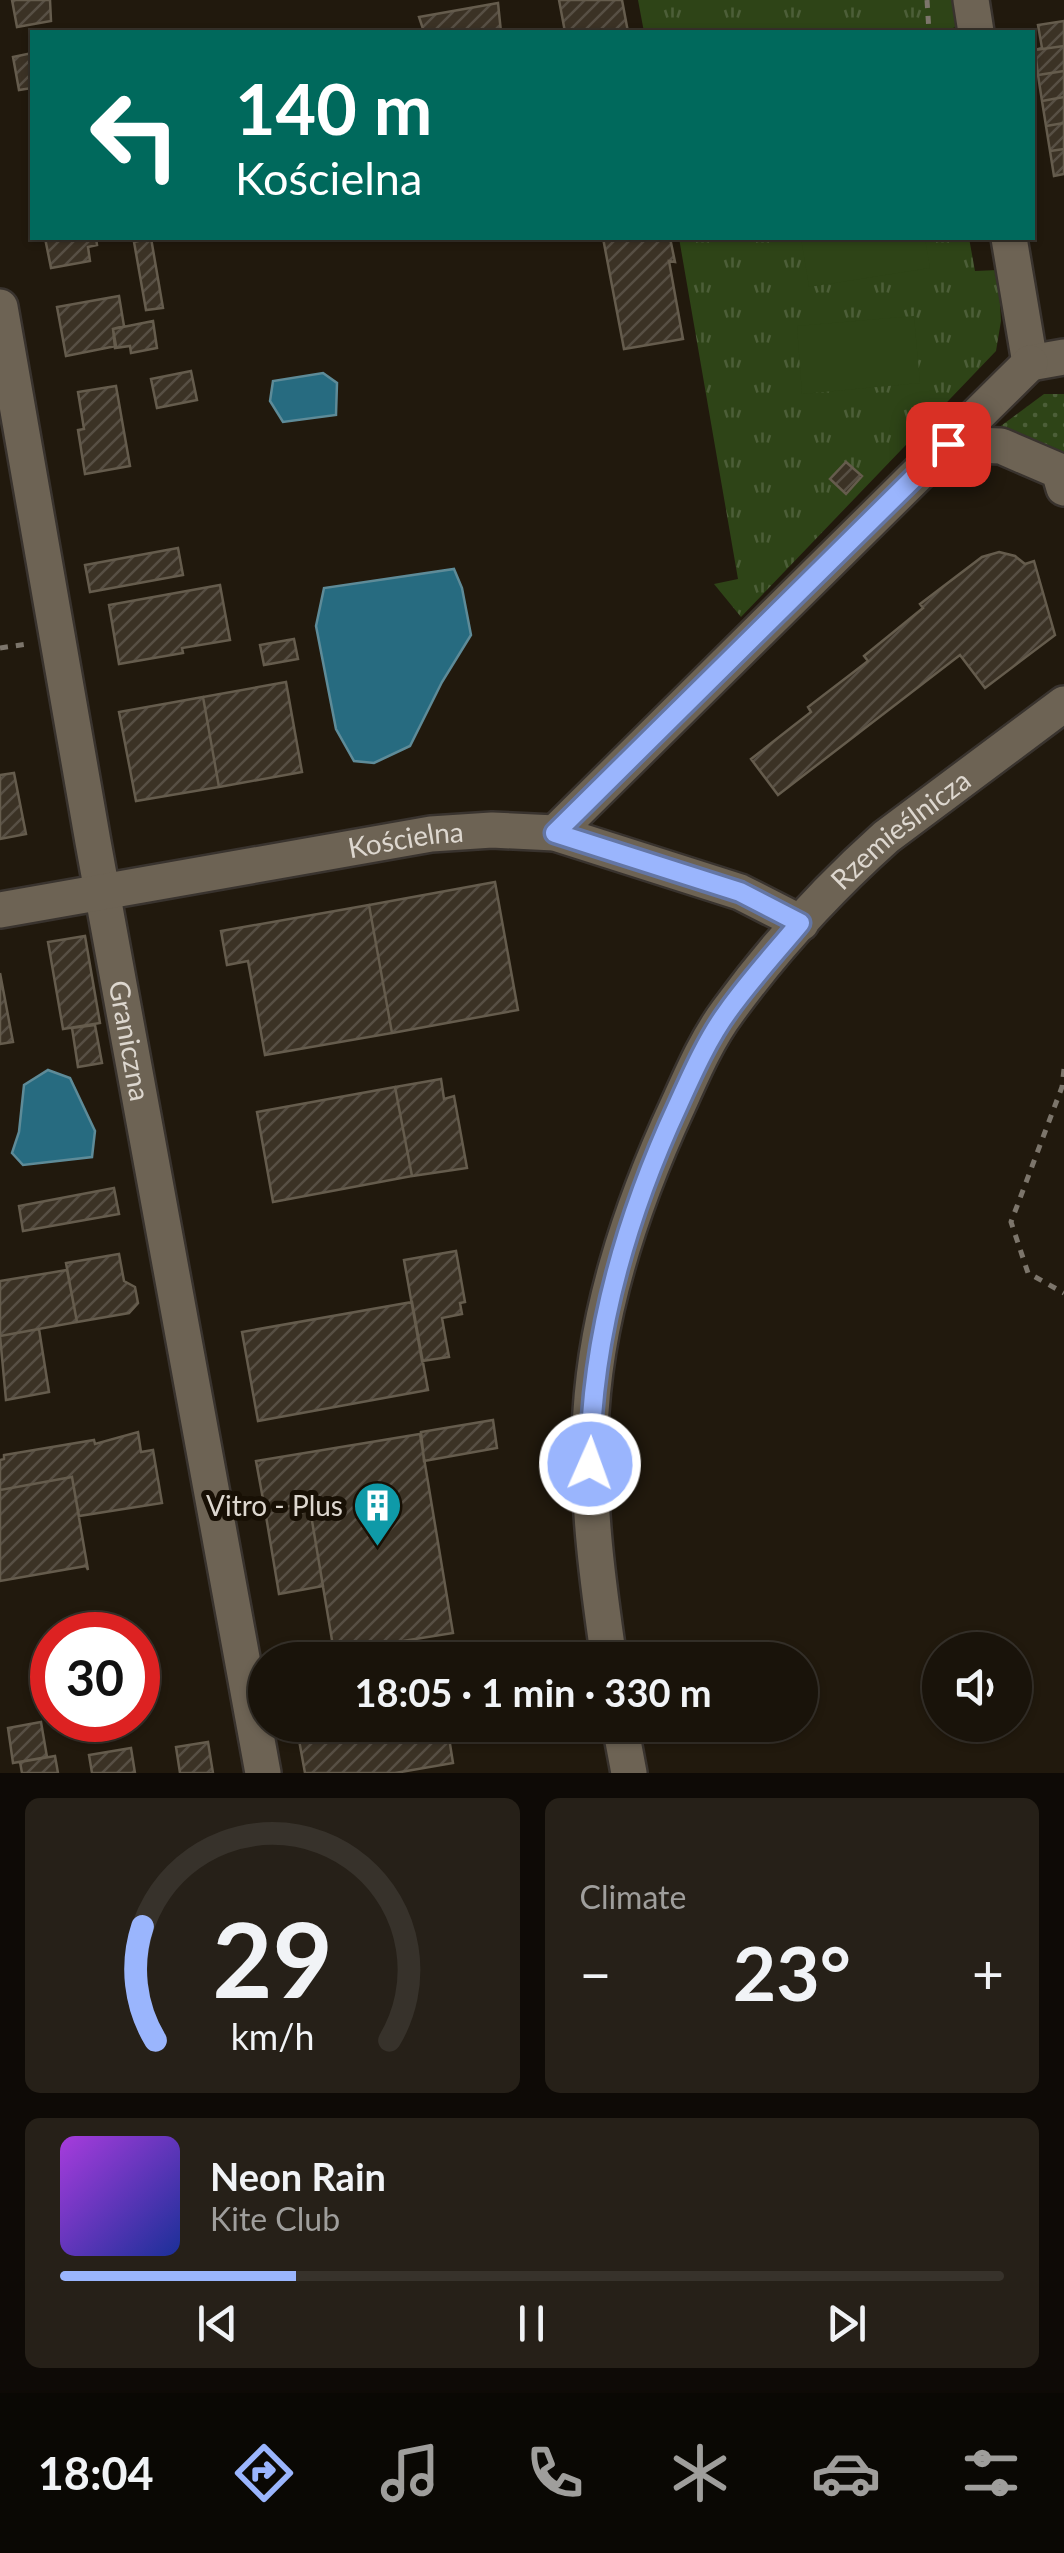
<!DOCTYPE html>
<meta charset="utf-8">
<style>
:root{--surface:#19130a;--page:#262018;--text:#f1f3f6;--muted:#9f9e9c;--line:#37322b;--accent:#9ab5fd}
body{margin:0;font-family:Lato,sans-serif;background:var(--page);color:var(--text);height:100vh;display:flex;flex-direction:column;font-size:38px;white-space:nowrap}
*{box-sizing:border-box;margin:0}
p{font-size:32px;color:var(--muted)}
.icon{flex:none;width:55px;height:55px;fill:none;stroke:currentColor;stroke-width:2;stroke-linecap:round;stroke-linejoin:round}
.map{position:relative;height:1773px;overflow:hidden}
.drawer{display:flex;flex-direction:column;gap:25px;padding:25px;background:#0e0a06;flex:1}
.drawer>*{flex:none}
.hud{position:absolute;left:30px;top:30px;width:1005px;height:210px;border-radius:0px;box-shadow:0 2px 8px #0004,0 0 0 2px var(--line);background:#00695c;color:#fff;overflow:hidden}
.controls{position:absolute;left:922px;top:1632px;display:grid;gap:20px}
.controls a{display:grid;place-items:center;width:110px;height:110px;border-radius:50%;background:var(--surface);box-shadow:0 2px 8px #0004,0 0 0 2px var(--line);font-size:50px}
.speed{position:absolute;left:30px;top:1612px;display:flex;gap:20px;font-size:50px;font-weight:700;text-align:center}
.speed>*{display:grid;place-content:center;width:130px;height:130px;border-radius:50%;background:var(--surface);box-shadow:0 2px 8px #0004,0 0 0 2px var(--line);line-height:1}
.speed .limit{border:15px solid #d22;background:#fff;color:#111}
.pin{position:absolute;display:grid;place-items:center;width:85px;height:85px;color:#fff;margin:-42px;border-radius:20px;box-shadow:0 5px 15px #0006}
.me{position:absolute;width:110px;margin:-55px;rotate:2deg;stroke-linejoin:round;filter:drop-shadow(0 0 8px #0008)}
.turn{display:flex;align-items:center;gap:35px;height:210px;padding:0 40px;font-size:45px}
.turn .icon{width:130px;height:130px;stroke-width:2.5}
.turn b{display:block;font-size:70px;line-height:85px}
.big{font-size:75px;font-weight:700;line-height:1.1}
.drawer .widget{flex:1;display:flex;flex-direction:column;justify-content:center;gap:15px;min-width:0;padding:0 35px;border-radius:15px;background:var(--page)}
.drawer .dial{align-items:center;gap:0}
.dial svg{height:260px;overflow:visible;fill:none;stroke:var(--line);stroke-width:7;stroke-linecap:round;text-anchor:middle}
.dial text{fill:var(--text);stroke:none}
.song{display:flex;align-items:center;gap:30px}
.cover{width:120px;height:120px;border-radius:15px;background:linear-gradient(135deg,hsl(280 70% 55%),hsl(230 70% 35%))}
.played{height:10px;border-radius:5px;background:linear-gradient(90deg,var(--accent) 25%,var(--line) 25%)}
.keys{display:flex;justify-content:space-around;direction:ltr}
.heat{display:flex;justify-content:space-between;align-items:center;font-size:55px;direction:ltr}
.drawer .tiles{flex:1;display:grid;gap:25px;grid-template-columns:1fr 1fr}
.widget:last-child{grid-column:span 2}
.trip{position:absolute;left:248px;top:1642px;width:570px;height:100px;border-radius:50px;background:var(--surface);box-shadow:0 2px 8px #0004,0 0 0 2px var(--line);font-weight:700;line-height:100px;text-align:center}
.menu{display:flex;height:160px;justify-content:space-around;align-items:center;background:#0a0804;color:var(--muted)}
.menu .icon{width:70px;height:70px}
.menu .selected{color:var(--accent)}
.menu b{font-size:45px;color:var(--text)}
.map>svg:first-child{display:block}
</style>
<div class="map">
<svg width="1064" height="1773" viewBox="0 0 1064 1773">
<defs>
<pattern id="grass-dots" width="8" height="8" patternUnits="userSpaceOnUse" patternTransform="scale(2.5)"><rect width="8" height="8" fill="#2e4417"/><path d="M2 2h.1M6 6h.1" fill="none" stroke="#4c5e38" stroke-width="1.8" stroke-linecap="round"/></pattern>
<pattern id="park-tufts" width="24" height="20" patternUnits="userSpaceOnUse" patternTransform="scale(2.5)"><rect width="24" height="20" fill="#2e4417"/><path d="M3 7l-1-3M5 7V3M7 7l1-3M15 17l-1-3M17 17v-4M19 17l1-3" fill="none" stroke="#4c5e38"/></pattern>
<pattern id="building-hatch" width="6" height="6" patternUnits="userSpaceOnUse" patternTransform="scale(2.5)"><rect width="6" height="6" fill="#3b3225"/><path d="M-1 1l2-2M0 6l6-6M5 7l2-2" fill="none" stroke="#574f44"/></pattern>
</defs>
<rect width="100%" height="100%" fill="#21190d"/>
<path fill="url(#grass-dots)" d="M1044,394h20v66l-70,-29z"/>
<path fill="url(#park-tufts)" d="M638,0h315l4,27 -22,5h-291z
M679,238h290l6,33 23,-1 3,51 -5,30 -255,266 -27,-33 24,-5z"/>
<path fill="#2e4417" d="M801,238h124l5,30 -121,19z
M914,316l6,67 -118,11 -5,-68z"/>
<path fill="#276b80" stroke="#5e8b98" stroke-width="2.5" d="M323,373l14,10 -1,32 -53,7 -13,-21 3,-20z
M454,569l8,19 9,47 -29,47 -32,64 -36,17 -20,-2 -18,-32 -20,-103 8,-38z
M48,1070l22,8 25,53 -3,26 -69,8 -11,-12 7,-21 5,-47z"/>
<path fill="url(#building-hatch)" stroke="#655c4d" stroke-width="2.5" d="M12,0h38l1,21 -34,6z
M559,0h63l6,32h-63z
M498,3l3,29h-77l-5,-15z
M1064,21v25l-29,4 7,-2 -4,-23z
M1064,46v25l-26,4 -3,-25z
M32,53v35l-13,2 -6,-33z
M1064,71v26l-22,4 -4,-26z
M1064,97v26l-18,3 -4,-25z
M1064,123v26l-14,2 -4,-25z
M1064,149v25l-10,2 -4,-25z
M45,238h51l1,7 -9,2 2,14 -39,7z
M151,238l12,70 -17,2 -12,-68z
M603,238h67l5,24 -6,-1 14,78 -59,10z
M119,296l5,30 -11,3 3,17 -50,10 -9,-49z
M153,321l4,27 -26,5 -1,-7 -15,2 -2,-19z
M191,371l6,29 -40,8 -6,-29z
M116,386l14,80 -45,8 -7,-44 6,-1 -6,-37z
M846,462l16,14 -16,18 -16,-15z
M178,548l5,27 -93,17 -5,-27z
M999,552l16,4 10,8 9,-3 21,74 -70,53 -25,-33 -182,140 -27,-36 60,-47 -3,-5 60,-46 -4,-5 59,-48 -3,-4 62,-47z
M220,585l10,55 -48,8 1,5 -64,11 -10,-59z
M294,639l4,20 -34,6 -4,-20z
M286,682l16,90 -83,15 -16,-90z
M203,697l16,90 -83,14 -17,-89z
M14,773l12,61 -26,5v-64z
M495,882l23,128 -126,23 -23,-128z
M369,905l23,128 -127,22 -17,-94 -21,4 -6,-34z
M85,936l15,87 -37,6 -15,-87z
M0,973l13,69 -13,2z
M95,1025l7,38 -24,4 -6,-39z
M441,1079l3,20 10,-3 13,72 -55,8 -17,-89z
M395,1087l17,89 -139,26 -16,-90z
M114,1188l5,26 -96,17 -4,-25z
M456,1251l9,51 -5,1 2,11 -20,4 7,39 -27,4 -18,-101z
M119,1254l5,27 11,6 3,16 -9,10 -52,9 -11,-59z
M67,1270l10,52 -77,14v-55z
M412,1302l16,88 -170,31 -16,-89z
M39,1329l10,63 -43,8 -6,-64z
M493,1420l4,28 -73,13 -3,-29z
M138,1432l3,20 12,-2 9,53 -83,13 -7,-39 -72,13v-30l4,-1v-4l90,-15 1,4z
M420,1434l33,199 -119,19 -25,-149 -44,7 -9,-49z
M72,1477l16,93 -2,-4 -86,15v-91z
M309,1503l14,83 -44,8 -14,-84z
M41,1722l6,35 -34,6 -5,-35z
M319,1725h32l2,13 74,-13h20l6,38 -58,10h-90l-8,-44z
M208,1742l5,31h-33l-4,-26z
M131,1748l4,25h-43l-3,-18z
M55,1756l3,17h-36l-2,-11z"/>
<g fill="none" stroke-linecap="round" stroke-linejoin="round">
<defs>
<g id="minor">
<path d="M971,0l5,32"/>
<path d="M1009,238l21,125"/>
<path id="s1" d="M0,307l93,535 170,931"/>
<path d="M1030,363l34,-6"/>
<path d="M947,444l54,2 58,25 5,17"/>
<path d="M555,833l475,-470"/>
<path id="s2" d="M0,910l431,-76 61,-4 63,3 185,59 61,31"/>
<path id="s3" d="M609,1660c-11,-76 -21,-150 -19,-227 3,-114 40,-225 88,-328 14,-31 29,-66 50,-94 45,-62 100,-122 158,-174l178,-133"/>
<path d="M620,1725l9,48"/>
</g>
</defs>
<use href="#minor" stroke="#39332e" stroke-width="40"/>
<path stroke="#7c756b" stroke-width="5" stroke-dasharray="8 8" stroke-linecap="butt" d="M927,0l2,32
M0,648l27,-4
M1064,1069l-2,18 -51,135 17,51 36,20"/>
<use href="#minor" stroke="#6d6354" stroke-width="35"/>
</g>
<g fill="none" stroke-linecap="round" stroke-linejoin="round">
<defs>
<path id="route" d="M590,1464c1,-126 35,-245 88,-359 14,-31 30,-67 50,-94 22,-31 48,-59 72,-88l-60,-31 -185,-59 393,-389"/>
</defs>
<use href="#route" stroke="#6476a4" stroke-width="25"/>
<use href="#route" stroke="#9ab5fd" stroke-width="18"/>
</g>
<defs>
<symbol id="building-pin" viewBox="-11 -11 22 30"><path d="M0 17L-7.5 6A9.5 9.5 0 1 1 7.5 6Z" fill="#0f9aa8" stroke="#181005"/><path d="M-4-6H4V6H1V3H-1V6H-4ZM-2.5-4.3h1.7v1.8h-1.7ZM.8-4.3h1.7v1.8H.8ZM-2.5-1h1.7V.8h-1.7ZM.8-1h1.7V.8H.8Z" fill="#fff"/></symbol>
</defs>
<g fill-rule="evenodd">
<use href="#building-pin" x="350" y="1478" width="55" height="75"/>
</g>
<g text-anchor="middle" stroke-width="10" stroke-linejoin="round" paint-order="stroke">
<g font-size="28" fill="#ddd7cf" stroke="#181005">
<text dy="10" stroke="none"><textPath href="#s3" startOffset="928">Rzemieślnicza</textPath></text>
<text dy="10" stroke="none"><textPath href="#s2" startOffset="412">Kościelna</textPath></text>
<text dy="10" stroke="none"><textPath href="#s1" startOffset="745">Graniczna</textPath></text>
</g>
<g font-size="28" fill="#ddd7cf" stroke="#181005" text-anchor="end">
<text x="343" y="1516">Vitro - Plus</text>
</g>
</g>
</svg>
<div class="controls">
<a><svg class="icon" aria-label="sound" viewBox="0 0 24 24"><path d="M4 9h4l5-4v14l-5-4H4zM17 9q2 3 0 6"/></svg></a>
</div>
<div class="speed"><div class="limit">30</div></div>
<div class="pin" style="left:948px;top:444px;background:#d93025"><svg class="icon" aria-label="arrive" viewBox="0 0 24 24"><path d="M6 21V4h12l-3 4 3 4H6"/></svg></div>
<svg class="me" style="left:590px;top:1464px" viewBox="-20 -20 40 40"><circle r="17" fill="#9ab5fd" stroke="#fff" stroke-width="3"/><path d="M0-11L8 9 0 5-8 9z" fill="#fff"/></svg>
<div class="trip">18:05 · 1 min · 330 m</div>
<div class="hud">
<div class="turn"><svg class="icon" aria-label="left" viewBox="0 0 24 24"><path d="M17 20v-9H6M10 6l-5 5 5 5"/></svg><div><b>140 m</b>Kościelna</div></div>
</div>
</div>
<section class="drawer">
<div class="tiles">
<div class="widget dial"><svg viewBox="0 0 100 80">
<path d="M14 69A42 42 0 1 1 86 69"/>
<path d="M14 69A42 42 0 0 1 10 34" stroke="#9ab5fd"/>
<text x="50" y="56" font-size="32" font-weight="700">29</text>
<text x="50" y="72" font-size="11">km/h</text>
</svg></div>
<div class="widget"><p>Climate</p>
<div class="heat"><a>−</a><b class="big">23°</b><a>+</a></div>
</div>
<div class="widget">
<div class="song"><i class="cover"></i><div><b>Neon Rain</b><p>Kite Club</p></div></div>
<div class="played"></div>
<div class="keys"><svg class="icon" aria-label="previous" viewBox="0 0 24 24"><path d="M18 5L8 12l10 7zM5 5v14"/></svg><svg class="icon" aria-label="pause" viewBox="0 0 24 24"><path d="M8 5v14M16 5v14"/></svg><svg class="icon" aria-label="next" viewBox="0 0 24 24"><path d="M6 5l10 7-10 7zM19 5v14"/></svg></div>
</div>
</div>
</section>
<nav class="menu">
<b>18:04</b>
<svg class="icon selected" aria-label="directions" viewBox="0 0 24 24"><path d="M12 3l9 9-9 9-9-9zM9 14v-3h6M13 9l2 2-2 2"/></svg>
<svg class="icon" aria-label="music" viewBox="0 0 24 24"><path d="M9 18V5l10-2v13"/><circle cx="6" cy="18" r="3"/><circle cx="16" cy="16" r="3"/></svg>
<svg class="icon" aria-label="phone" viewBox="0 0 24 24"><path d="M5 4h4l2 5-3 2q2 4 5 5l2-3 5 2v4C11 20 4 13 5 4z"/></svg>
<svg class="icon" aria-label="climate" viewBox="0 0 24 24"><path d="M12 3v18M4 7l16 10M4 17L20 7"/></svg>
<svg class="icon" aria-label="car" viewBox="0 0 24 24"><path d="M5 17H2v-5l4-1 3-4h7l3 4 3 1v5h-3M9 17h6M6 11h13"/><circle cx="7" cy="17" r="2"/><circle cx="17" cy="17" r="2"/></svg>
<svg class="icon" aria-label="filters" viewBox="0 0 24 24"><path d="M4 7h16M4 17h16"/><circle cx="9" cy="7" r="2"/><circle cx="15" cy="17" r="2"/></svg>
</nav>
